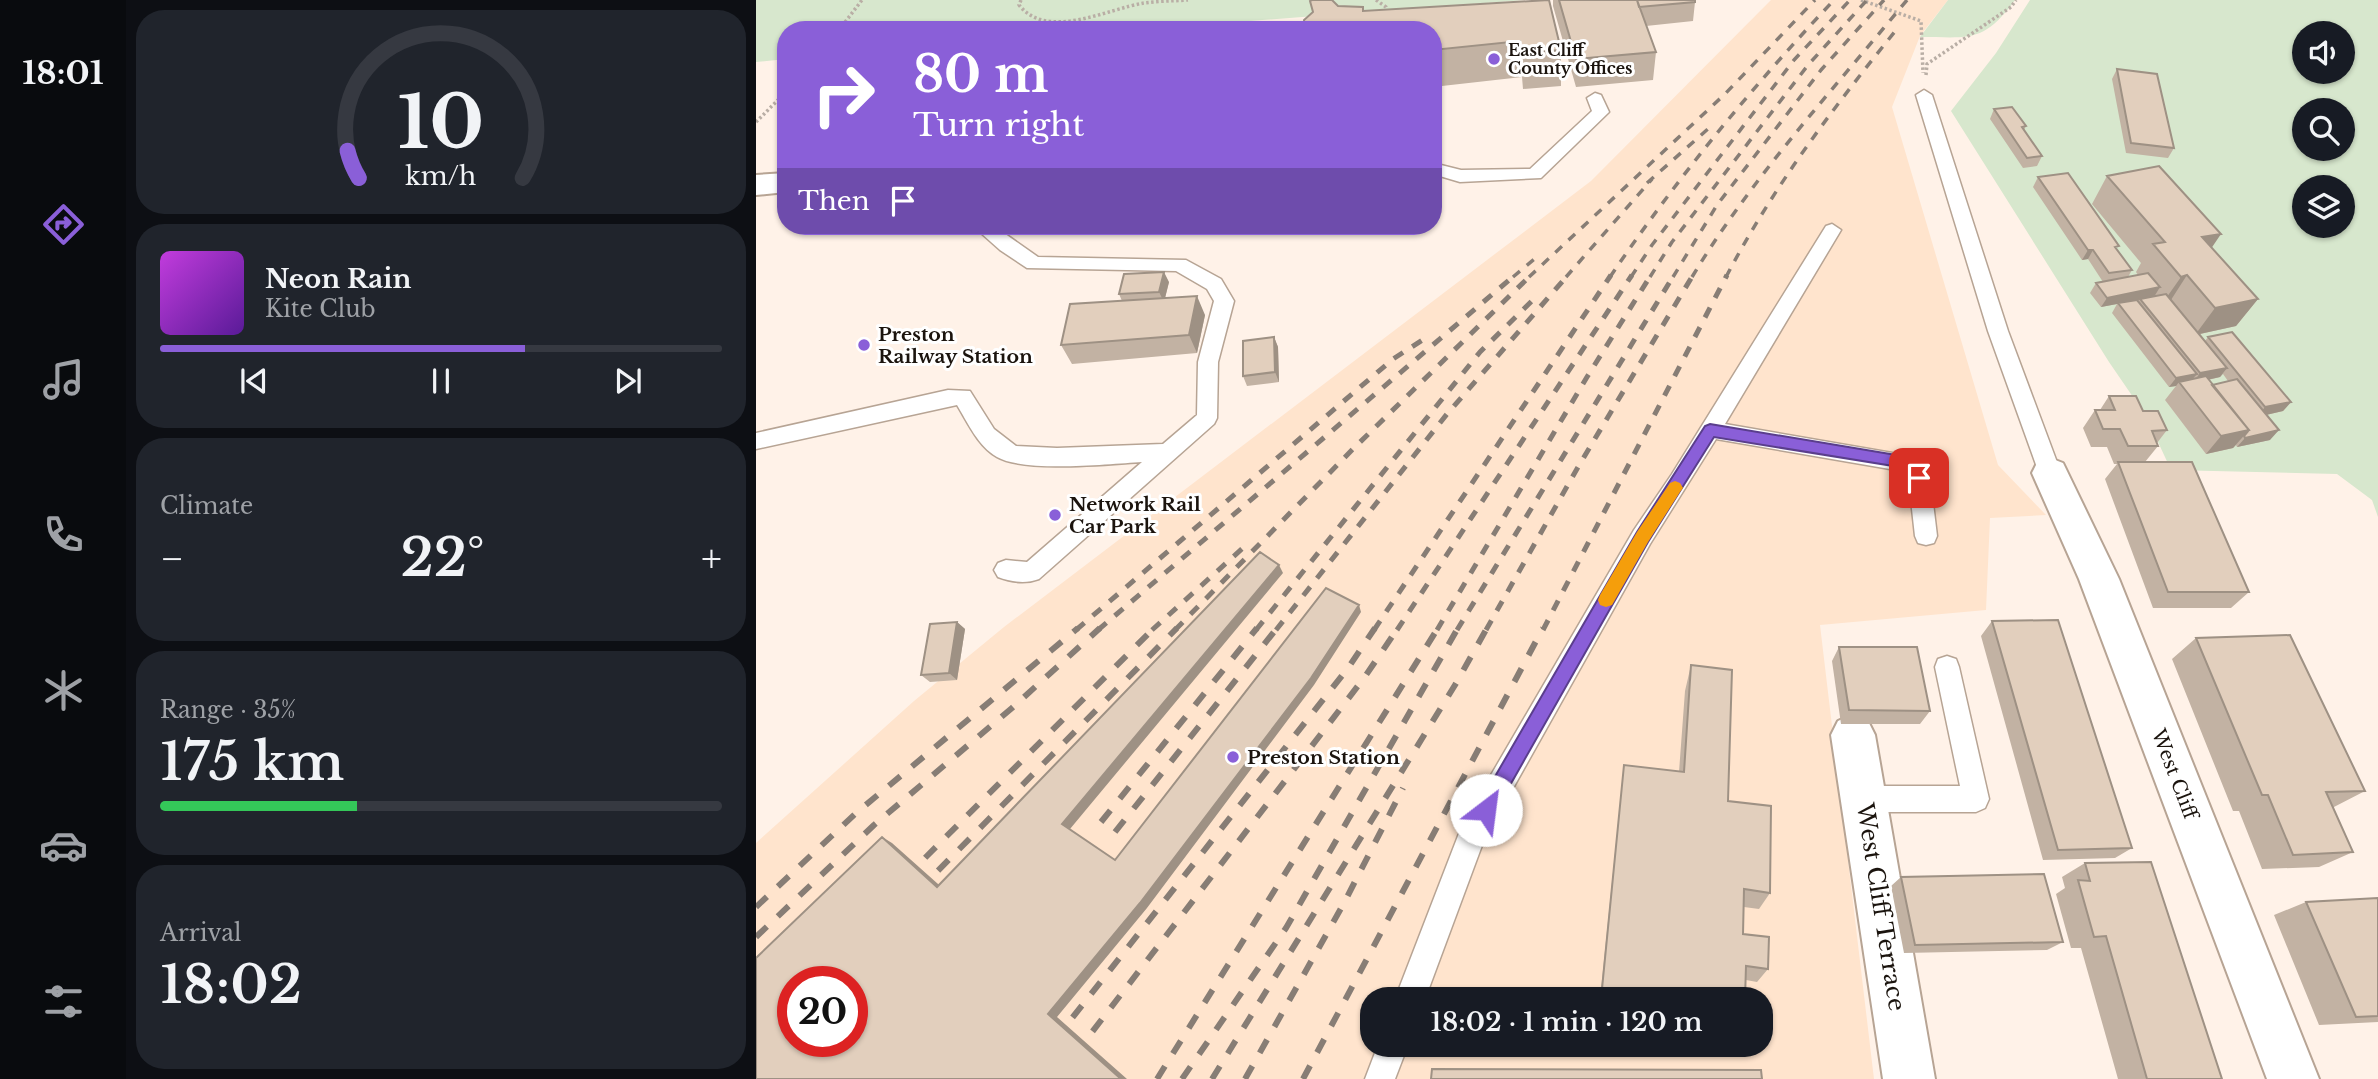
<!DOCTYPE html>
<meta charset="utf-8">
<style>
:root{--surface:#171b24;--page:#20242c;--text:#f1f3f6;--muted:#9ea1a6;--line:#363941;--accent:#8a5fd8}
body{margin:0;font-family:"Libre Baskerville",serif;background:var(--page);color:var(--text);height:100vh;display:flex;flex-direction:column;font-size:26px;white-space:nowrap}
*{box-sizing:border-box;margin:0}
p{font-size:23px;color:var(--muted)}
.icon{flex:none;width:38px;height:38px;fill:none;stroke:currentColor;stroke-width:2;stroke-linecap:round;stroke-linejoin:round}
.map{position:relative;flex:1;overflow:hidden}
.details{display:flex;flex-direction:column;gap:10px;padding:10px;background:#0d0f14;width:630px}
.details>*{flex:none}
.top-card{position:absolute;left:21px;top:21px;width:665px;height:214px;border-radius:28px;box-shadow:0 2px 5px #0004;background:#8a5fd8;color:#fff;overflow:hidden}
.buttons{position:absolute;left:1536px;top:21px;display:grid;gap:14px}
.buttons a{display:grid;place-items:center;width:63px;height:63px;border-radius:50%;background:var(--surface);box-shadow:0 2px 5px #0004;font-size:35px}
.speed{position:absolute;left:21px;top:966px;display:flex;gap:14px;font-size:35px;font-weight:700;text-align:center}
.speed>*{display:grid;place-content:center;width:91px;height:91px;border-radius:50%;background:var(--surface);box-shadow:0 2px 5px #0004;line-height:1}
.speed .limit{border:10px solid #d22;background:#fff;color:#111}
.pin{position:absolute;display:grid;place-items:center;width:60px;height:60px;color:#fff;margin:-30px;border-radius:14px;box-shadow:0 4px 10px #0006}
.me{position:absolute;width:77px;margin:-38px;rotate:30deg;stroke-linejoin:round;filter:drop-shadow(0 0 5px #0008)}
.turn{display:flex;align-items:center;gap:24px;height:147px;padding:0 21px;font-size:32px}
.turn .icon{width:91px;height:91px;stroke-width:2.5}
.turn b{display:block;font-size:49px;line-height:60px}
.then{display:flex;align-items:center;height:66px;padding:0 21px;background:#0003;gap:14px;font-size:26px}
.big{font-size:52px;font-weight:600;line-height:1.1}
.details .widget{flex:1;display:flex;flex-direction:column;justify-content:center;gap:10px;min-width:0;padding:0 24px;border-radius:28px;background:var(--page)}
.details .dial{align-items:center;gap:0}
.dial svg{height:182px;overflow:visible;fill:none;stroke:var(--line);stroke-width:7;stroke-linecap:round;text-anchor:middle}
.dial text{fill:var(--text);stroke:none}
.song{display:flex;align-items:center;gap:21px}
.cover{width:84px;height:84px;border-radius:10px;background:linear-gradient(135deg,hsl(290 70% 55%),hsl(270 70% 35%))}
.played{height:7px;border-radius:4px;background:linear-gradient(90deg,var(--accent) 65%,var(--line) 65%)}
.keys{display:flex;justify-content:space-around;direction:ltr}
.heat{display:flex;justify-content:space-between;align-items:center;font-size:38px;direction:ltr}
.charge{height:10px;border-radius:5px;background:linear-gradient(90deg,#34c759 35%,var(--line) 0)}
.trip{position:absolute;left:604px;top:987px;width:413px;height:70px;border-radius:28px;background:var(--surface);box-shadow:0 2px 5px #0004;font-weight:600;line-height:70px;text-align:center}
main{display:flex;flex:1;min-height:0}
.tab-bar{display:flex;flex-direction:column;width:126px;justify-content:space-around;align-items:center;background:#090b0e;color:var(--muted)}
.tab-bar .icon{width:49px;height:49px}
.tab-bar .selected{color:var(--accent)}
.tab-bar b{font-size:32px;color:var(--text)}
.map>svg:first-child{display:block}
</style>
<main>
<nav class="tab-bar">
<b>18:01</b>
<svg class="icon selected" aria-label="directions" viewBox="0 0 24 24"><path d="M12 3l9 9-9 9-9-9zM9 14v-3h6M13 9l2 2-2 2"/></svg>
<svg class="icon" aria-label="music" viewBox="0 0 24 24"><path d="M9 18V5l10-2v13"/><circle cx="6" cy="18" r="3"/><circle cx="16" cy="16" r="3"/></svg>
<svg class="icon" aria-label="phone" viewBox="0 0 24 24"><path d="M5 4h4l2 5-3 2q2 4 5 5l2-3 5 2v4C11 20 4 13 5 4z"/></svg>
<svg class="icon" aria-label="climate" viewBox="0 0 24 24"><path d="M12 3v18M4 7l16 10M4 17L20 7"/></svg>
<svg class="icon" aria-label="car" viewBox="0 0 24 24"><path d="M5 17H2v-5l4-1 3-4h7l3 4 3 1v5h-3M9 17h6M6 11h13"/><circle cx="7" cy="17" r="2"/><circle cx="17" cy="17" r="2"/></svg>
<svg class="icon" aria-label="filters" viewBox="0 0 24 24"><path d="M4 7h16M4 17h16"/><circle cx="9" cy="7" r="2"/><circle cx="15" cy="17" r="2"/></svg>
</nav>
<section class="details">
<div class="widget dial"><svg viewBox="0 0 100 80">
<path d="M14 69A42 42 0 1 1 86 69"/>
<path d="M14 69A42 42 0 0 1 9 57" stroke="#8a5fd8"/>
<text x="50" y="56" font-size="32" font-weight="700">10</text>
<text x="50" y="72" font-size="11">km/h</text>
</svg></div>
<div class="widget">
<div class="song"><i class="cover"></i><div><b>Neon Rain</b><p>Kite Club</p></div></div>
<div class="played"></div>
<div class="keys"><svg class="icon" aria-label="previous" viewBox="0 0 24 24"><path d="M18 5L8 12l10 7zM5 5v14"/></svg><svg class="icon" aria-label="pause" viewBox="0 0 24 24"><path d="M8 5v14M16 5v14"/></svg><svg class="icon" aria-label="next" viewBox="0 0 24 24"><path d="M6 5l10 7-10 7zM19 5v14"/></svg></div>
</div>
<div class="widget"><p>Climate</p>
<div class="heat"><a>−</a><b class="big">22°</b><a>+</a></div>
</div>
<div class="widget"><p>Range · 35%</p><b class="big">175 km</b><div class="charge"></div></div>
<div class="widget"><p>Arrival</p><b class="big">18:02</b></div>
</section>
<div class="map">
<svg width="1622" height="1079" viewBox="0 0 1622 1079">
<rect width="100%" height="100%" fill="#fff2e8"/>
<path fill="#ffe4cd" fill-rule="evenodd" d="M1015,0h177l-28,36 -28,71 106,358 48,50 -56,3 -4,92 -166,15 54,454h-1118v-236l158,-142 90,-74 587,-446zM37,982h59v59h-59zM616,999h388v46h-388z"/>
<path fill="#d7e7cd" fill-rule="evenodd" d="M0,0h769l-394,30h-345v29l-30,3z
M1192,0h67c-32,44 -46,37 -95,37z
M1274,0h348v517l-6,-17 -35,-26 -166,-4 -25,-54 -37,-54 -158,-251 45,-58zM1549,33h38v39h-38zM1549,110h38v39h-38zM1549,187h38v39h-38z"/>
<g fill="none" stroke-linecap="round" stroke-linejoin="round">
<defs>
<path id="lane" d="M1168,90l8,5 76,236 53,142 -3,6 -8,3 -8,-3 -3,-6 -51,-142 -72,-236z
M839,93l6,2 8,17 -68,66 -81,4 -27,-8v-11l28,7 69,-1 62,-58 -5,-13z
M1076,224l9,6 -116,194 179,31 23,17 3,6 7,58 -3,7 -8,2 -8,-2 -3,-7 -6,-54 -19,-13 -174,-30 -66,105 -166,296 -59,159h-30l68,-176 171,-293 38,-56 154,-248z
M217,226h21l44,31 148,3 35,19 13,22 -16,61 -1,56 -3,6 -175,155c-13,5 -28,3 -41,-2l-4,-7 4,-7 8,-3 21,2 115,-100c-34,2 -117,11 -145,-5 -19,-11 -29,-34 -40,-52l-201,44v-16l192,-43 22,1 24,38 22,17 41,2 106,-4 34,-29 1,-53 16,-61 -7,-12 -31,-18 -149,-3 -27,-18z
M1191,656l9,3 3,8 30,132 -4,9 -9,4h-113l-9,-4 -4,-9 4,-9 9,-4h97l-25,-119 3,-8z
M622,1045h30l-13,34h-30z"/>
<path id="street" d="M30,173v19l-30,3v-20z
M1294,458l13,5 56,116 200,500h-52l-188,-500 -47,-106 5,-10z
M1097,714l15,7 7,14 60,344h-52l-52,-344 7,-14z"/>
</defs>
<use href="#lane" stroke="#b7a494" stroke-width="3"/>
<use href="#street" stroke="#b7a494" stroke-width="4"/>
<path stroke="#b9aea5" stroke-width="3.5" stroke-dasharray="2.5 2.5" stroke-linecap="butt" d="M265,0l-2,5c28,36 88,4 125,-2 14,-2 29,-2 44,-3
M620,0l10,7 2,7
M1105,0l60,21 2,52
M83,30l23,-30
M1170,75l1,-11 84,-57 5,-7
M0,122l30,-30"/>
<use href="#lane" fill="#fff" fill-rule="evenodd"/>
<use href="#street" fill="#fff" fill-rule="evenodd"/>
<path stroke="#877d75" stroke-width="3.5" stroke-dasharray="9 9" stroke-linecap="butt" d="M891,183l62,-55
M757,277l25,-21
M773,277l196,-183 90,-94
M810,277l86,-98
M854,277c67,-99 142,-190 224,-277
M875,277l21,-32 142,-185 56,-60
M894,277l22,-35 136,-177 59,-65
M917,277l44,-72 104,-135 63,-70
M936,277c60,-100 141,-187 215,-277
M970,277c47,-90 107,-169 171,-248"/>
<path stroke="#877d75" stroke-width="5" stroke-dasharray="11 11" stroke-linecap="butt" d="M320,630l317,-271 34,-22
M342,630l417,-355
M396,630l92,-83
M419,630l178,-181 178,-174
M500,630l224,-278 58,-57
M520,630l171,-216 121,-139
M618,630l237,-355
M641,630l235,-355
M681,630l150,-253 64,-102
M701,630l217,-355
M730,630l92,-163 115,-192
M787,630l184,-355"/>
<path stroke="#877d75" stroke-width="6" stroke-dasharray="15 15" stroke-linecap="butt" d="M345,822l156,-194
M359,832l162,-204
M148,879l250,-251
M161,892l260,-264
M0,907l99,-93 223,-186
M0,937l118,-112 138,-117 88,-80
M298,1041l294,-373 27,-40
M300,1079l308,-401 34,-50
M401,1079l281,-451
M426,1079l104,-151 172,-300
M456,1079l243,-394 32,-57
M489,1079l99,-176 59,-115
M547,1079l240,-451"/>
</g>
<path fill="#c2b2a3" fill-rule="evenodd" d="M797,0h142v2l-2,19 -47,5 10,26 -3,28 -77,7 -23,-81z
M582,6l25,1 1,4 197,39v36l-38,3 -1,-12 -89,10v-57z
M1361,69l57,79 -6,10 -42,-5 -14,-74z
M1238,109l32,17 -2,4 18,26 -5,10 -14,2 -33,-49z
M1351,176l104,72 47,51 -22,27 -36,8 5,7 3,-4 83,65 -8,9 -17,4 4,25 -33,7 -1,-2 -3,3 -27,6 -41,-54 11,-14 -7,1 -57,-74 5,-9 -16,3 -11,-14 6,-10 7,-1 -15,-23 -6,1 -49,-73 5,-10 79,72 15,21 -4,7 10,-2 -2,-3 5,-9 -49,-59zM1467,374l5,7 -16,4 -4,-5 12,-3z
M413,282l-4,16 40,17 -8,38 -125,11 -11,-19 61,-44 -3,-7z
M518,337l4,10 1,35 -32,4 -4,-10z
M1353,396l34,15 24,19 -10,13 1,3 -13,16 104,130 -18,16h-78l-48,-129 12,-15h-3l-7,-17h-16l-8,-19 12,-18h5z
M1236,621l140,227 -17,10 -72,2 -62,-224z
M201,622l8,7 -8,51 -27,2 -9,-7z
M1440,638l169,153 -33,17 21,44 -34,15 -57,2 -23,-58h-6l-61,-152z
M1083,647l91,64 -10,13h-79l-9,-63z
M935,665l37,136 42,92 -11,16 -15,-2 -1,27 25,35 -11,13 -11,-2 -1,19h-145l24,-234 55,7 6,-81z
M1329,863l137,216h-104l-37,-131h-10l-15,-54 9,-6 -3,-11z
M1145,877l162,65 -16,8 -143,3 -13,-67z
M1622,898v124l-59,3 -45,-110 32,-13z
M916,1045h72l-11,8z"/>
<path fill="#9e9184" d="M1465,234l-19,28v-25z
M1332,250h5l-5,9 -6,1z
M408,272l5,10 -5,20 -5,-10z
M1431,275l-18,28 -7,1 19,-27z
M1404,287l-6,10 -53,10 6,-9z
M441,296l8,19 -8,38 -8,-18z
M1502,299l-22,27 -41,9 20,-27z
M518,337l4,10 1,35 -4,-10z
M1471,368l-7,9 -27,6 7,-10z
M1441,374l-8,9 -10,-1 -3,4 -7,1 7,-9z
M1535,402l-8,9 -26,6 8,-10z
M1493,430l-16,18 -27,6 15,-18z
M1523,430l-9,10 -33,7 8,-9z
M523,565l4,8 -213,256 -8,-5z
M603,605l2,7 -47,73 -167,223 -90,109 70,62h-6l-73,-65z
M201,622l8,7 -8,51 -8,-7z
M126,837l10,6 55,49 -10,-5z"/>
<path fill="#e2cfbd" stroke="#9e9184" stroke-width="2" fill-rule="evenodd" d="M556,0h20l6,6 25,1v4l186,-11 12,50 -40,3 -1,-12 -87,9v-20h-127l-2,-10 9,-8 -3,-11z
M803,0h78l19,52 -80,7z
M881,0h58v2l-56,5z
M1361,69l40,5 17,74 -43,-5z
M1256,107l14,19 -4,1 20,29 -15,2 -33,-49z
M1403,166l62,68 -19,3 56,62 -43,9 -28,-33 -6,2 -28,-33 12,-2 -58,-66z
M1312,173l51,73 -4,1 17,23 -23,3 -16,-23h-5l-50,-73z
M408,272l-5,20 -40,2 5,-20z
M1392,273l12,14 -53,11 -11,-15z
M1410,294l61,74 -27,5 -60,-74z
M441,296l-8,39 -128,10 9,-41z
M1381,300l60,74 -21,4 -58,-75z
M1476,332l59,70 -26,5 -57,-70z
M518,337l1,35 -32,4v-35z
M1450,376l43,54 -28,6 -42,-54z
M1481,379l42,51 -34,8 -1,-2 5,-6 -37,-45z
M1353,396h27l7,15h15l9,19 -15,1 6,15h-30l-8,-17h-17l-8,-19h20z
M1362,462h74l57,130h-81z
M504,552l19,13 -217,259 53,36 211,-272 33,17 -48,73 -171,225 -92,111 73,65h-365v-121l126,-121 55,50zM37,982h59v59h-59z
M1302,620l74,228 -74,2 -66,-229z
M201,622l-8,51 -28,2 9,-51z
M1534,635l75,156 -39,1 27,60 -60,3 -25,-60h-6l-66,-157z
M1083,647h78l13,64 -81,-1z
M935,665l41,5 -4,131 43,5 -1,87 -26,-4 -1,45 26,3 -1,32 -22,-3 -1,33h-144l23,-234 60,7z
M1395,862l71,217h-75l-41,-143 -12,1 -16,-57 12,1 -5,-18z
M1288,874l19,68 -148,3 -14,-68z
M1622,898v118l-22,1 -50,-115z
M676,1069l329,1 1,9h-331z"/>
<path fill="#8a5fd8" stroke="#5a3e8c" stroke-width="2" d="M954,424l186,31 29,19 2,4 -8,6 -26,-18 -179,-29 -66,105 -156,275 -6,3 -7,-3 -3,-7 3,-6 158,-272 68,-106z"/>
<path fill="#f59e0b" d="M919,481l5,2 3,5 -3,4 -32,50 -36,63 -6,2 -6,-2 -2,-5 2,-5 37,-63 33,-49z"/>
<g fill="#8a5fd8" stroke="#fff" stroke-width="2.5">
<circle cx="738" cy="59" r="7"/>
<circle cx="108" cy="345" r="7"/>
<circle cx="299" cy="515" r="7"/>
<circle cx="477" cy="757" r="7"/>
</g>
<g text-anchor="middle" stroke-width="6" stroke-linejoin="round" paint-order="stroke">
<g font-size="16" font-weight="bold" fill="#1b140e" stroke="#fff" text-anchor="start">
<text x="752" y="56">East Cliff<tspan x="752" dy="18">County Offices</tspan></text>
</g>
<g font-size="19" font-weight="bold" fill="#1b140e" stroke="#fff" text-anchor="start">
<text x="122" y="341">Preston<tspan x="122" dy="22">Railway Station</tspan></text>
<text x="313" y="511">Network Rail<tspan x="313" dy="22">Car Park</tspan></text>
<text x="491" y="764">Preston Station</text>
</g>
<g font-size="19" fill="#1b140e" stroke="#fff">
<text transform="translate(1419 774) rotate(69)" y="7">West Cliff</text>
</g>
<g font-size="23" fill="#1b140e" stroke="#fff">
<text transform="translate(1125 907) rotate(81)" y="8">West Cliff Terrace</text>
</g>
</g>
</svg>
<div class="buttons">
<a><svg class="icon" aria-label="sound" viewBox="0 0 24 24"><path d="M4 9h4l5-4v14l-5-4H4zM17 9q2 3 0 6"/></svg></a>
<a><svg class="icon" aria-label="search" viewBox="0 0 24 24"><circle cx="10" cy="10" r="6"/><path d="M15 15l6 6"/></svg></a>
<a><svg class="icon" aria-label="layers" viewBox="0 0 24 24"><path d="M12 4l9 5-9 5-9-5zM3 14l9 5 9-5"/></svg></a>
</div>
<div class="speed"><div class="limit">20</div></div>
<div class="pin" style="left:1163px;top:478px;background:#d93025"><svg class="icon" aria-label="arrive" viewBox="0 0 24 24"><path d="M6 21V4h12l-3 4 3 4H6"/></svg></div>
<svg class="me" style="left:730px;top:810px" viewBox="-20 -20 40 40"><circle r="19" fill="#fff"/><path d="M0-13L10 11 0 6-10 11z" fill="#8a5fd8"/></svg>
<div class="trip">18:02 · 1 min · 120 m</div>
<div class="top-card">
<div class="turn"><svg class="icon" aria-label="right" viewBox="0 0 24 24"><path d="M7 20v-9h11M14 6l5 5-5 5"/></svg><div><b>80 m</b>Turn right</div></div>
<div class="then">Then<svg class="icon" aria-label="arrive" viewBox="0 0 24 24"><path d="M6 21V4h12l-3 4 3 4H6"/></svg></div>
</div>
</div>
</main>
